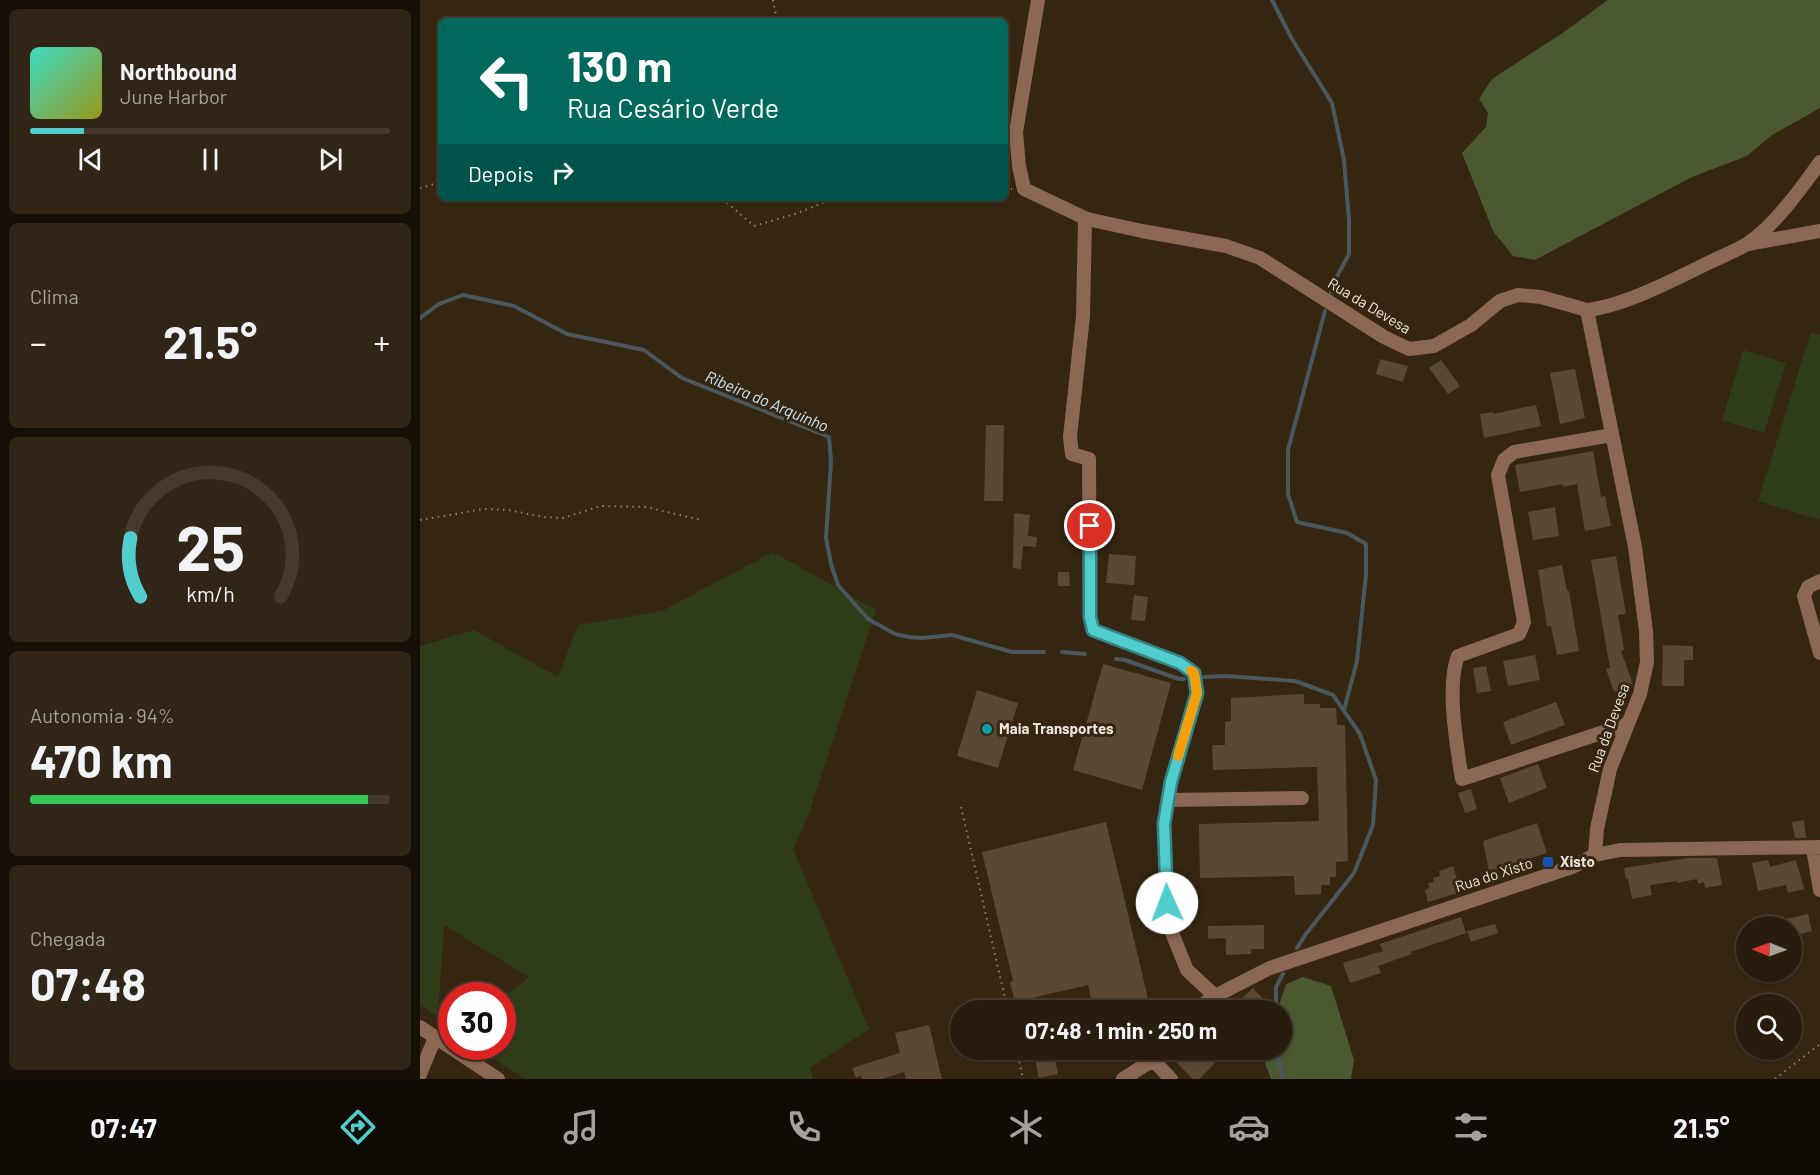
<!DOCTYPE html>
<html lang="pt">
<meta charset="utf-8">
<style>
:root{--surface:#281c0d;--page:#302516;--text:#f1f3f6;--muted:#a5a19d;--line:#443a2e;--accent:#52cdce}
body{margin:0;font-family:Barlow,sans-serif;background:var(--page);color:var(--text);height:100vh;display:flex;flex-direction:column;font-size:22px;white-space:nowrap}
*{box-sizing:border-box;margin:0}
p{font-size:20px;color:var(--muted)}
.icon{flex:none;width:33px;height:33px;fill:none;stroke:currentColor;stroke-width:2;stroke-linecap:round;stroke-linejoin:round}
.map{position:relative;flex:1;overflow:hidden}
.details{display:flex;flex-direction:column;gap:9px;padding:9px;background:#160f07;width:420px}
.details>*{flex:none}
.banner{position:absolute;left:18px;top:18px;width:570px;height:183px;border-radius:9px;box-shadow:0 2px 4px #0004,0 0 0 2px var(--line);background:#00695c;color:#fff;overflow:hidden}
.needle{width:39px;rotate:271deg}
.buttons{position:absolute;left:1316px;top:916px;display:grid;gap:12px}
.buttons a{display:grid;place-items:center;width:66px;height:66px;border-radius:50%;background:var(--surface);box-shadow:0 2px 4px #0004,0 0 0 2px var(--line);font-size:30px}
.speed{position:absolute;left:18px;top:982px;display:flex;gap:12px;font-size:30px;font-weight:700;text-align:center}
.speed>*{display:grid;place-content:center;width:78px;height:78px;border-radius:50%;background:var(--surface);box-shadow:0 2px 4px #0004,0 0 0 2px var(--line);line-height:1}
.speed .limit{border:9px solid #d22;background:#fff;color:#111}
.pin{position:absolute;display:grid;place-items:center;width:51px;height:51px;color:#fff;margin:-26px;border:3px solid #fff;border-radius:50%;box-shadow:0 2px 6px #0007}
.me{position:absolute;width:66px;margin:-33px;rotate:358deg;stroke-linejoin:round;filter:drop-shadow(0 0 4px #0008)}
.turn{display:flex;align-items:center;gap:21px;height:126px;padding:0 30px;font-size:27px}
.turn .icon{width:78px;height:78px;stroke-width:2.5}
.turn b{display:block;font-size:42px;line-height:51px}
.then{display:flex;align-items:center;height:57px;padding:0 30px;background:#0003;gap:12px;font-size:22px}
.big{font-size:45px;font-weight:700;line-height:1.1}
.details .card{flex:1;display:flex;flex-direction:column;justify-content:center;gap:9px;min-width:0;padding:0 21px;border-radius:9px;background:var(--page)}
.details .dial{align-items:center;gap:0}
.dial svg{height:156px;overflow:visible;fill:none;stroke:var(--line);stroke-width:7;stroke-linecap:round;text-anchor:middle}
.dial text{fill:var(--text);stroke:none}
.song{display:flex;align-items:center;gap:18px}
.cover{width:72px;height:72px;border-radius:9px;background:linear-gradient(135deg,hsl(170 70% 55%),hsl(60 70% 35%))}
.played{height:6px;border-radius:3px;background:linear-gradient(90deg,var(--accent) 15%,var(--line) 15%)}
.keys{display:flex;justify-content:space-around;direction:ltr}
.heat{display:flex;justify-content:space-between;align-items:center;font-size:33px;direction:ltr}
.charge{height:9px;border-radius:4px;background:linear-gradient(90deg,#34c759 94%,var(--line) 0)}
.trip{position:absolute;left:530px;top:1000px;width:342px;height:60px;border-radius:30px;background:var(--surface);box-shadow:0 2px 4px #0004,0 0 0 2px var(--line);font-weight:700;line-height:60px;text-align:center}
.menu{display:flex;height:96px;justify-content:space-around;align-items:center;background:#100b05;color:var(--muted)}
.menu .icon{width:42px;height:42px}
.menu .current{color:var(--accent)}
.menu b{font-size:27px;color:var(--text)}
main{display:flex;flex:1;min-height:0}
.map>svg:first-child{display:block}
</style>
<main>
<section class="details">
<div class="card">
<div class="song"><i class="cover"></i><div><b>Northbound</b><p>June Harbor</p></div></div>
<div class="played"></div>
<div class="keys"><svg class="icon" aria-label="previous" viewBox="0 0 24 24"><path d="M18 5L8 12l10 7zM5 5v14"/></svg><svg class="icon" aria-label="pause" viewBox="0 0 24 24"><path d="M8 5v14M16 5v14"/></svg><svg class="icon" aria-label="next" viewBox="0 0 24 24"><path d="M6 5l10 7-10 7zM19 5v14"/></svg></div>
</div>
<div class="card"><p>Clima</p>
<div class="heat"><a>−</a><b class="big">21.5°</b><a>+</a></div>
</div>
<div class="card dial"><svg viewBox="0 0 100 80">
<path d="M14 69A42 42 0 1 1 86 69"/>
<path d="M14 69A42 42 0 0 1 9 39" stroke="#52cdce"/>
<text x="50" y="56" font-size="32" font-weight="700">25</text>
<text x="50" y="72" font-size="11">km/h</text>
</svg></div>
<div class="card"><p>Autonomia · 94%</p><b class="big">470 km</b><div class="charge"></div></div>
<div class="card"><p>Chegada</p><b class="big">07:48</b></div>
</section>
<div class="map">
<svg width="1400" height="1079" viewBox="0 0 1400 1079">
<rect width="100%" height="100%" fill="#352611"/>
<path fill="#2f3c18" d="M1391,332l9,3v185l-62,-19z
M1323,350l43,13 -22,70 -42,-13z
M353,552l103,58 -69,209 -14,30 76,180 -59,39 3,11h-288l-49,-32h26l1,-49 26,-21 -85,-52 -6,92 -18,-12v-359l54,-16 84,47 20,-52 84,-14z"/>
<path fill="#4a592f" d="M1188,0h212v108l-48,27 -25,21 -55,21 -157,83 -22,-4 -20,-25 -31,-78 24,-26 2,-14 -9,-14 13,-20 72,-47z
M883,977l28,9 23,74 -3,19h-80l-6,-16 5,-6 1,-7h10v-39h-4l9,-27z"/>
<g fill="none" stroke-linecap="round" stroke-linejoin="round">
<path stroke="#4a575d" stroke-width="4" d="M852,0l20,39 40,64 12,57 5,60v34l-14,26 -4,12
M905,311l-37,139v44l9,28 50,11 19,11v30l-9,87 -13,49
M0,318l19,-14 24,-9 51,11 53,28 77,16 38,28 147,59 2,24 -5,77 5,26 7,21 30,34 27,15 14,3 13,1 30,-3 60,17h32
M642,652l23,2
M696,659l9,1 54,19h5
M784,677l21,-1 70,5 38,14 27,39 16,46 -3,45 -19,48 -48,61 -9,14
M856,1011v-24l7,-13
M857,1050l6,29"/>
</g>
<path fill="#594934" d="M960,359l28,7 -5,16 -27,-8z
M1021,360l19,26 -12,8 -19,-26z
M1155,369l10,49 -25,6 -10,-51z
M1116,405l5,21 -57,12 -4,-24 13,-2v2z
M566,425h18l-1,76h-19z
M1173,451l8,46 4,-1 6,30 -26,5 -8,-47 -14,3v-3l-43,8 -5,-27z
M1135,507l4,29 -26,4 -5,-28z
M594,513l16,2 -2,21 9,1 -1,10 -13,-1 -2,23 -8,-1z
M689,554l27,2 -2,29 -28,-2z
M1196,556l10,58 -8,1 6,35 -3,1 12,33 -19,8 -8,-23 4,-1 -19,-108z
M1142,565l5,26h2l10,60 -22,4 -6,-29h-4l-9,-56z
M638,572h11l1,14h-12z
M714,595l14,2 -3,24 -14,-1z
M1243,645l30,1v14h-9v26h-22z
M1115,655l5,25 -32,6 -5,-25z
M683,664l68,19 -29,107 -69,-20z
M1066,666l5,25 -14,2 -4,-25z
M557,690l41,13 -20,65 -41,-12z
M884,694v10h16v4h16l1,17h8l3,136 -12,1v15h-6v8h-9v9l-26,1 -1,-19 -94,2 -1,-54 120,-3 -2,-54 -104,3 -1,-25h13v-23l6,-1v-23z
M1136,702l9,23 -54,20 -8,-23z
M1118,764l9,24 -38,15 -9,-25z
M1051,789l6,20 -12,4 -7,-20z
M1384,820l2,18h-11l-3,-16z
M686,822l45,189h-57l-6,-26 -73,17 -5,-20 3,-1 -31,-129z
M1117,823l10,30 -58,19 -6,-31z
M1268,858h29l5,27 -17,3 -1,-6 -6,2 -1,-5 -20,4v-2l-27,4 2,10 -20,4 -4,-20h-2l-2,-11z
M1348,860l2,7 26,-7 8,29 -16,4 -2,-8 -28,6 -6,-28z
M1033,866l8,26 -33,10 -3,-12 4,-2 -1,-5 6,-1 -1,-4 7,-2 -1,-5z
M1388,914l4,17 -21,5v-9h-20l-1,-4z
M1041,917l5,16 -55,19 1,2 -34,12 3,7 -31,10 -7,-20 40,-12 -3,-7z
M1075,924l3,9 -27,9 -4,-11z
M844,925v24h-13v5l-25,1v-17l-18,1v-13z
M833,988l15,16 -8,7h-32z
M509,1025l13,54h-36l-2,-7 -22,7h-20l-1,-3 -5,2 -4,-10 48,-15 -5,-20z
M613,1050h20l5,24 -19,4z
M768,1050h14l13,13 -16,16h-6l-17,-17z"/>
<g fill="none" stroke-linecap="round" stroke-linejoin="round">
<path stroke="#8c806e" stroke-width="2" stroke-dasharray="1.5 4.5" stroke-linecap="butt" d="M353,0l4,21
M0,188l21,-6
M585,189h7
M296,198l8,2 30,26 41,-12 40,-16
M0,520l64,-11 24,1 35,7 20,1 38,-12 45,1 55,13
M541,807l47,204
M597,1050l6,29
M1355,1079l45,-35"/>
<path stroke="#8c6753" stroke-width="14" d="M618,0l-22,132 3,34 5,23 63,30 55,12 84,15 34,12 124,79 25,12 25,-3 37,-21 29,-24 18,-6 23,2 46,13 48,237 11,84 1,31 -7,32 -30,75 -13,60 -2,26
M665,218l-2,98 -13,121 2,17 17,5 1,158 3,13 87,33 14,10 3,20 -26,89 -7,42 4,99 19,47 28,26
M1328,244l72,-13
M1167,310c37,-4 89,-31 123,-48 12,-6 26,-11 37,-18 27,-18 54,-55 73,-82
M1192,435l-98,17 -10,8 -6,15 26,147 -5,12 -61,22c-12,30 -1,92 4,123l166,-55
M1400,581l-12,6 -4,9 16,57
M748,800l134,-2
M1393,848l7,42
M774,1011l21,-15 55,-28 302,-101 23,-12 25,-5 200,-3
M0,1027l78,52
M733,1060l18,19
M0,1074l15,-36
M703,1079l30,-19 8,-10"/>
</g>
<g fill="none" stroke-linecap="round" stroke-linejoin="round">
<defs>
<path id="route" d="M670,526v91l3,13 87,33 14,10 3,20 -26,89 -7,42 3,79"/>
</defs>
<use href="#route" stroke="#358586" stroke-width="15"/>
<use href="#route" stroke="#52cdce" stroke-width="10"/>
<path stroke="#f59e0b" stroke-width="10" d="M758,756l19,-63 -3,-20 -3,-2"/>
</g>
<circle fill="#0f9aa8" stroke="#352611" stroke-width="2" cx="567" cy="729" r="6"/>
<rect fill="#1a4fb4" stroke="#352611" stroke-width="2" x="1122" y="856" width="12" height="12" rx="3"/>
<g text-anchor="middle" stroke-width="6" stroke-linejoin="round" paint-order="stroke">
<g font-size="15" fill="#eee5d8" stroke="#352611">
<text transform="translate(949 306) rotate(31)" y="5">Rua da Devesa</text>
<text transform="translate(1189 728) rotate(-70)" y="5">Rua da Devesa</text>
<text transform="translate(1074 875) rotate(-18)" y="5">Rua do Xisto</text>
</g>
<g font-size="15" font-weight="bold" fill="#eee5d8" stroke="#352611" text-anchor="start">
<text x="579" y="734">Maia Transportes</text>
<text x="1140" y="867">Xisto</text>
</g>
<g font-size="16" font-style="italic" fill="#cae5f8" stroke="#352611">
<text transform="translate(347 401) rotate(23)" y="6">Ribeira do Arquinho</text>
</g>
</g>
</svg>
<div class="buttons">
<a><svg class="needle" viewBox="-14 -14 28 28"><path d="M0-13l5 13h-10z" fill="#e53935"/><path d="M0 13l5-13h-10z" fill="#a5a19d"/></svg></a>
<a><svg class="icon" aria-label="search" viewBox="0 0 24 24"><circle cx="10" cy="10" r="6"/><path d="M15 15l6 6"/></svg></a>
</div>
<div class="speed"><div class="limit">30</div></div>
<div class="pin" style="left:670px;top:526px;background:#d93025"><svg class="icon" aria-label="arrive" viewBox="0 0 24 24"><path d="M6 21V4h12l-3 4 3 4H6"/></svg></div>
<svg class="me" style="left:747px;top:903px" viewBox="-20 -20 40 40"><circle r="19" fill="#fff"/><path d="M0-13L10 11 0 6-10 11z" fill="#52cdce"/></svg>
<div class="trip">07:48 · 1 min · 250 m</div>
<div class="banner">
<div class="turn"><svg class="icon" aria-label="left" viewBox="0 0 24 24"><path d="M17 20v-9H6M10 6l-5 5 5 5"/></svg><div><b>130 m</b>Rua Cesário Verde</div></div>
<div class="then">Depois<svg class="icon" aria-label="right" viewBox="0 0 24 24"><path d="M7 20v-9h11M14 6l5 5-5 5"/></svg></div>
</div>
</div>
</main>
<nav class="menu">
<b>07:47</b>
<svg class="icon current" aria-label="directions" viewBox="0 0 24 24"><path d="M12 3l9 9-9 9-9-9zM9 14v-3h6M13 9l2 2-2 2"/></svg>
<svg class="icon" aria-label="music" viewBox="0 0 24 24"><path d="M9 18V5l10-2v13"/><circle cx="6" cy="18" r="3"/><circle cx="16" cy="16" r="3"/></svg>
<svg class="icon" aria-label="phone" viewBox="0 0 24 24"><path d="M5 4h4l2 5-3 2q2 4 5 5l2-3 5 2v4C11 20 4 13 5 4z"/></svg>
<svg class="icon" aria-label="climate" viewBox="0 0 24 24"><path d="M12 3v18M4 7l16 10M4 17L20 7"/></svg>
<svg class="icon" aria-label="car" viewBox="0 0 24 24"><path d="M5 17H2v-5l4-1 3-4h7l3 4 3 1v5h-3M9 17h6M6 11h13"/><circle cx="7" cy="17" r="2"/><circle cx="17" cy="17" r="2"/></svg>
<svg class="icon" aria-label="filters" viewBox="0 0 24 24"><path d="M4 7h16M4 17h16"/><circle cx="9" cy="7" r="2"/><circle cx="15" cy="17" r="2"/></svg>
<b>21.5°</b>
</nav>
